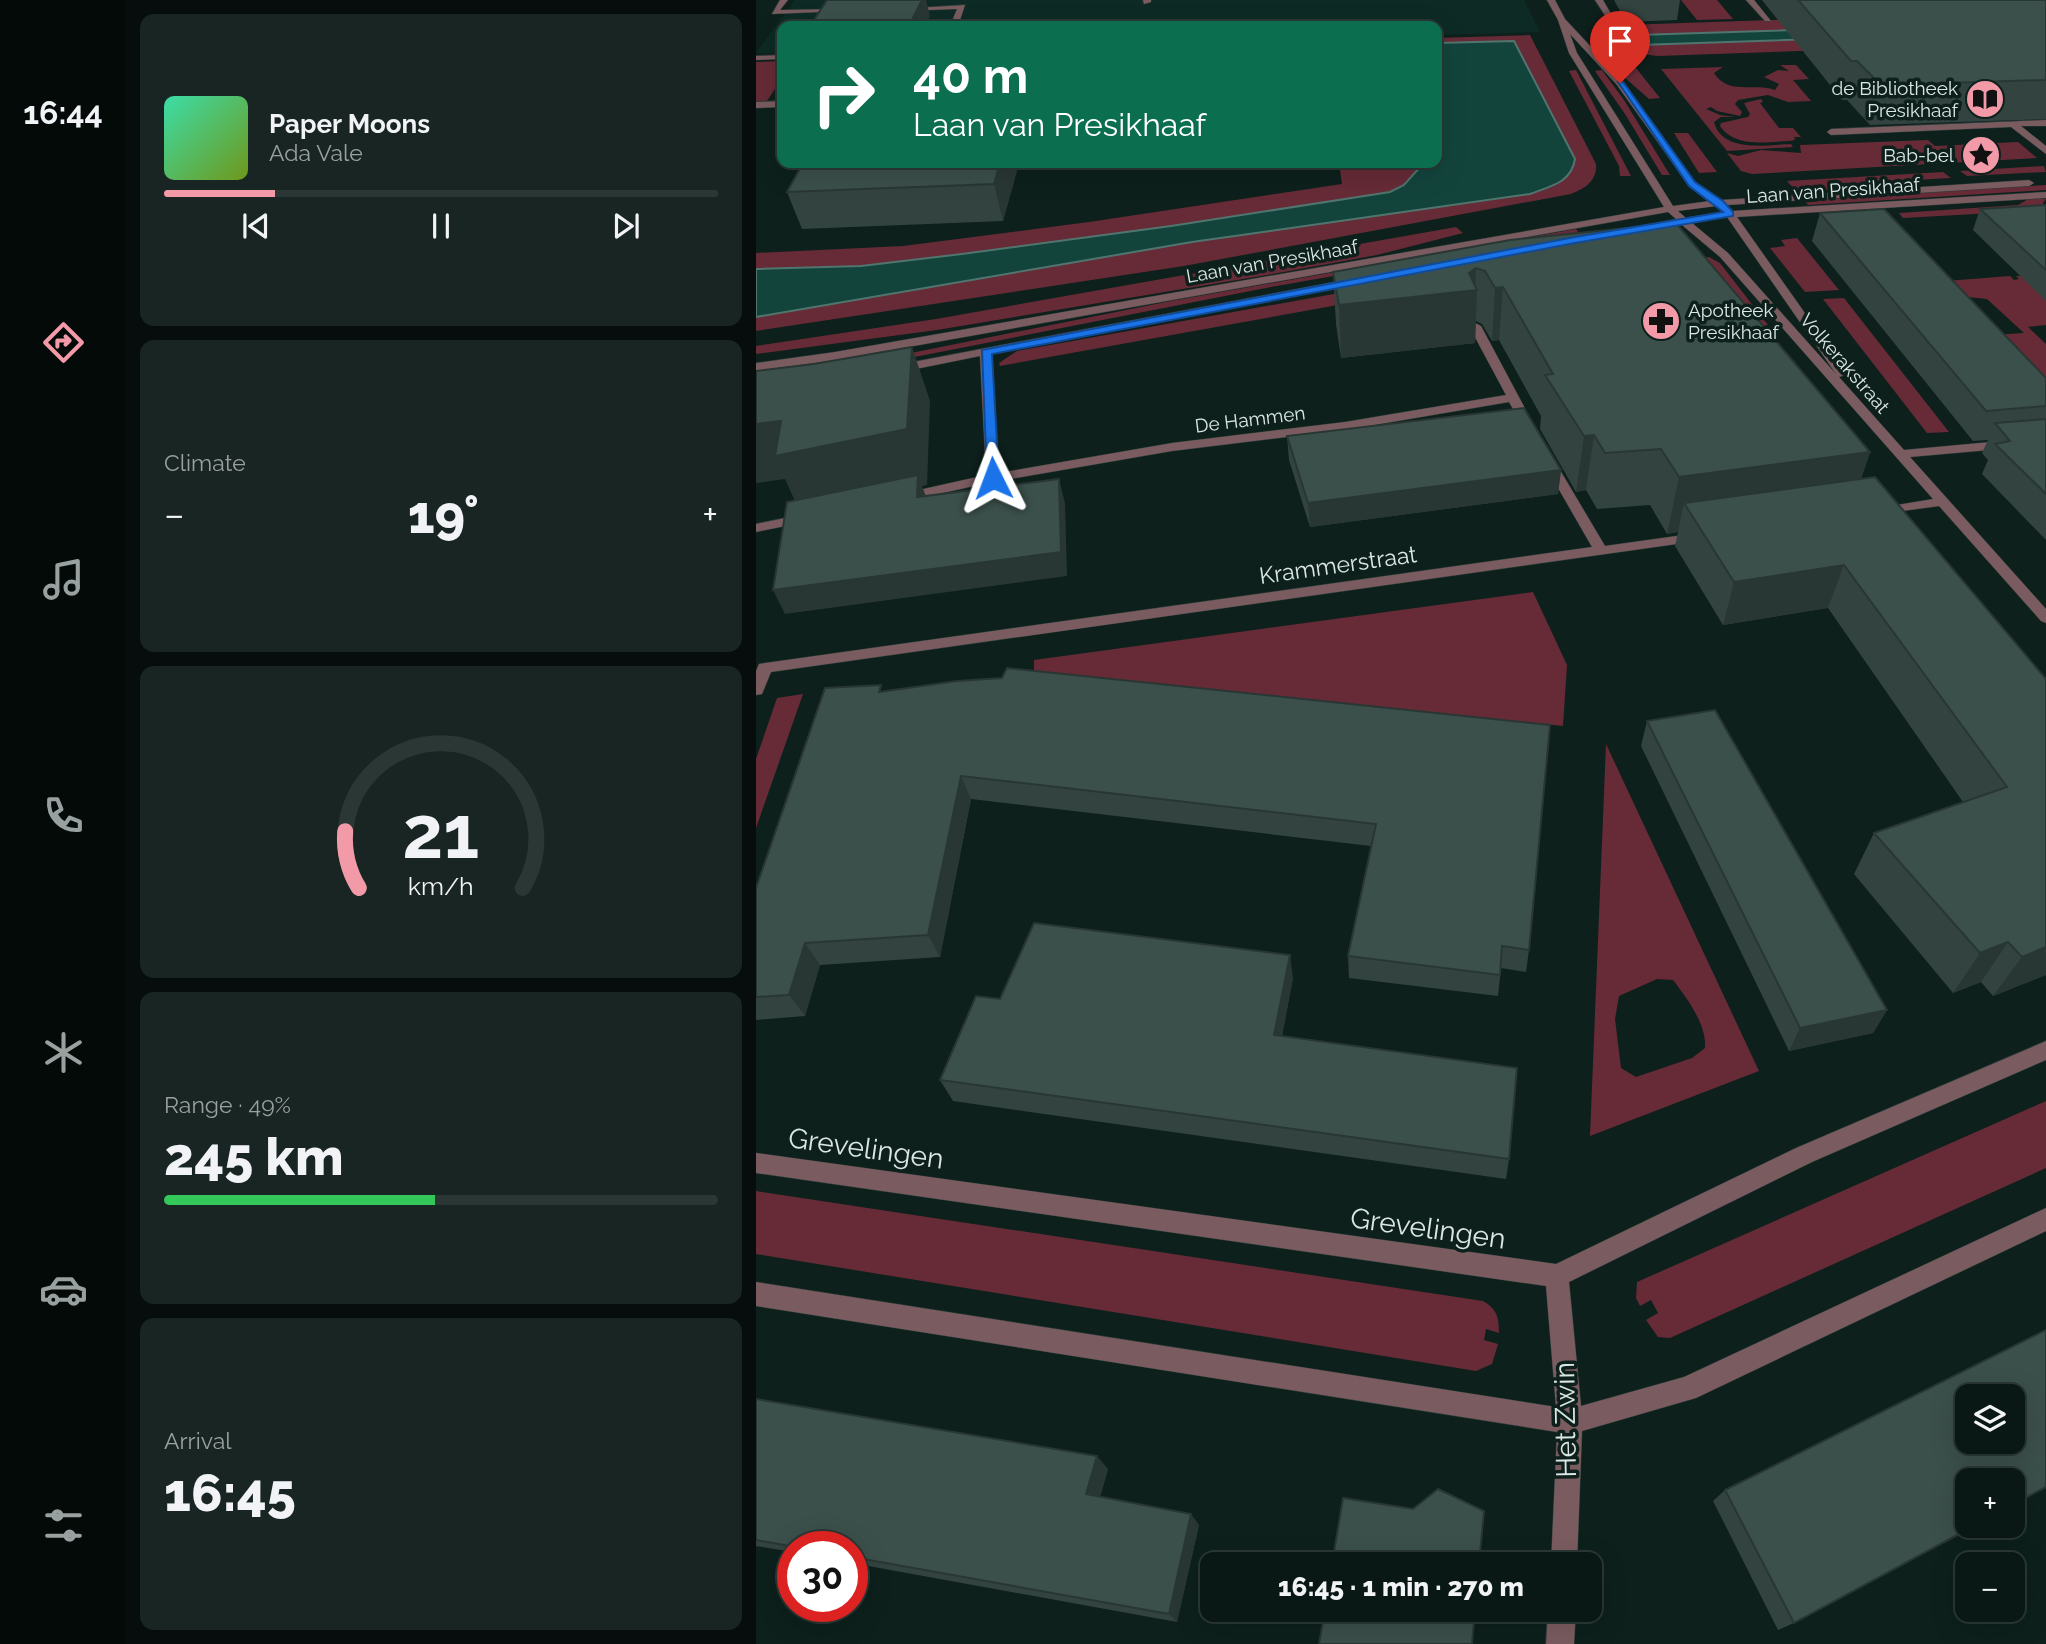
<!DOCTYPE html>
<meta charset="utf-8">
<style>
:root{--surface:#0a1815;--page:#182522;--text:#f1f3f6;--muted:#99a0a0;--line:#2a3734;--accent:#f39aa8}
body{margin:0;font-family:Raleway,sans-serif;background:var(--page);color:var(--text);height:100vh;display:flex;flex-direction:column;font-size:26px;white-space:nowrap}
*{box-sizing:border-box;margin:0}
p{font-size:23px;color:var(--muted)}
.icon{flex:none;width:38px;height:38px;fill:none;stroke:currentColor;stroke-width:2;stroke-linecap:round;stroke-linejoin:round}
.map{position:relative;flex:1;overflow:hidden}
.details{display:flex;flex-direction:column;gap:14px;padding:14px;background:#060d0c;width:630px}
.details>*{flex:none}
.banner{position:absolute;left:21px;top:21px;width:665px;height:147px;border-radius:14px;box-shadow:0 7px 28px #0002,0 0 0 2px var(--line);background:#0b6e4f;color:#fff;overflow:hidden}
.fabs{position:absolute;left:1199px;top:1384px;display:grid;gap:14px}
.fabs a{display:grid;place-items:center;width:70px;height:70px;border-radius:14px;background:var(--surface);box-shadow:0 7px 28px #0002,0 0 0 2px var(--line);font-size:35px}
.speed{position:absolute;left:21px;top:1531px;display:flex;gap:14px;font-size:35px;font-weight:700;text-align:center}
.speed>*{display:grid;place-content:center;width:91px;height:91px;border-radius:50%;background:var(--surface);box-shadow:0 7px 28px #0002,0 0 0 2px var(--line);line-height:1}
.speed .limit{border:10px solid #d22;background:#fff;color:#111}
.pin{position:absolute;display:grid;place-items:center;width:60px;height:60px;color:#fff;margin:-72px -30px;border-radius:50% 50% 50% 0;rotate:-45deg;box-shadow:0 0 7px #0007}
.pin .icon{rotate:45deg}
.me{position:absolute;width:77px;margin:-38px;rotate:357deg;stroke-linejoin:round;filter:drop-shadow(0 0 5px #0008)}
.turn{display:flex;align-items:center;gap:24px;height:147px;padding:0 21px;font-size:32px}
.turn .icon{width:91px;height:91px;stroke-width:2.5}
.turn b{display:block;font-size:49px;line-height:60px}
.big{font-size:52px;font-weight:800;line-height:1.1}
.details .widget{flex:1;display:flex;flex-direction:column;justify-content:center;gap:10px;min-width:0;padding:0 24px;border-radius:14px;background:var(--page)}
.details .dial{align-items:center;gap:0}
.dial svg{height:182px;overflow:visible;fill:none;stroke:var(--line);stroke-width:7;stroke-linecap:round;text-anchor:middle}
.dial text{fill:var(--text);stroke:none}
.song{display:flex;align-items:center;gap:21px}
.cover{width:84px;height:84px;border-radius:10px;background:linear-gradient(135deg,hsl(160 70% 55%),hsl(80 70% 35%))}
.played{height:7px;border-radius:4px;background:linear-gradient(90deg,var(--accent) 20%,var(--line) 20%)}
.keys{display:flex;justify-content:space-around;direction:ltr}
.heat{display:flex;justify-content:space-between;align-items:center;font-size:38px;direction:ltr}
.charge{height:10px;border-radius:5px;background:linear-gradient(90deg,#34c759 49%,var(--line) 0)}
.trip{position:absolute;left:444px;top:1552px;width:402px;height:70px;border-radius:14px;background:var(--surface);box-shadow:0 7px 28px #0002,0 0 0 2px var(--line);font-weight:800;line-height:70px;text-align:center}
main{display:flex;flex:1;min-height:0}
.tab-bar{display:flex;flex-direction:column;width:126px;justify-content:space-around;align-items:center;background:#040a08;color:var(--muted)}
.tab-bar .icon{width:49px;height:49px}
.tab-bar .current{color:var(--accent)}
.tab-bar b{font-size:32px;color:var(--text)}
.map>svg:first-child{display:block}
</style>
<main>
<nav class="tab-bar">
<b>16:44</b>
<svg class="icon current" aria-label="directions" viewBox="0 0 24 24"><path d="M12 3l9 9-9 9-9-9zM9 14v-3h6M13 9l2 2-2 2"/></svg>
<svg class="icon" aria-label="music" viewBox="0 0 24 24"><path d="M9 18V5l10-2v13"/><circle cx="6" cy="18" r="3"/><circle cx="16" cy="16" r="3"/></svg>
<svg class="icon" aria-label="phone" viewBox="0 0 24 24"><path d="M5 4h4l2 5-3 2q2 4 5 5l2-3 5 2v4C11 20 4 13 5 4z"/></svg>
<svg class="icon" aria-label="climate" viewBox="0 0 24 24"><path d="M12 3v18M4 7l16 10M4 17L20 7"/></svg>
<svg class="icon" aria-label="car" viewBox="0 0 24 24"><path d="M5 17H2v-5l4-1 3-4h7l3 4 3 1v5h-3M9 17h6M6 11h13"/><circle cx="7" cy="17" r="2"/><circle cx="17" cy="17" r="2"/></svg>
<svg class="icon" aria-label="filters" viewBox="0 0 24 24"><path d="M4 7h16M4 17h16"/><circle cx="9" cy="7" r="2"/><circle cx="15" cy="17" r="2"/></svg>
</nav>
<section class="details">
<div class="widget">
<div class="song"><i class="cover"></i><div><b>Paper Moons</b><p>Ada Vale</p></div></div>
<div class="played"></div>
<div class="keys"><svg class="icon" aria-label="previous" viewBox="0 0 24 24"><path d="M18 5L8 12l10 7zM5 5v14"/></svg><svg class="icon" aria-label="pause" viewBox="0 0 24 24"><path d="M8 5v14M16 5v14"/></svg><svg class="icon" aria-label="next" viewBox="0 0 24 24"><path d="M6 5l10 7-10 7zM19 5v14"/></svg></div>
</div>
<div class="widget"><p>Climate</p>
<div class="heat"><a>−</a><b class="big">19°</b><a>+</a></div>
</div>
<div class="widget dial"><svg viewBox="0 0 100 80">
<path d="M14 69A42 42 0 1 1 86 69"/>
<path d="M14 69A42 42 0 0 1 8 44" stroke="#f39aa8"/>
<text x="50" y="56" font-size="32" font-weight="700">21</text>
<text x="50" y="72" font-size="11">km/h</text>
</svg></div>
<div class="widget"><p>Range · 49%</p><b class="big">245 km</b><div class="charge"></div></div>
<div class="widget"><p>Arrival</p><b class="big">16:45</b></div>
</section>
<div class="map">
<svg width="1290" height="1644" viewBox="0 0 1290 1644">
<rect width="100%" height="100%" fill="#0d201c"/>
<path fill="#0d2a25" d="M39,0h729l16,32 -103,3v-9h-655v27h-26z"/>
<path fill="#662b37" fill-rule="evenodd" d="M925,0h36l16,19 -36,1z
M1290,11v11l-414,14 -3,4 10,5 264,-9 11,11 -256,9 -42,-5 -23,-25z
M774,35l66,129c1,17 -10,24 -25,30l-387,72 -428,65v-14l436,-75 300,-42c19,-3 58,-7 72,-21 5,-4 8,-15 11,-21l-61,-117 -77,2v-5z
M26,61v17l-15,23h-11v-39z
M1024,65h16l13,14 -16,1 18,21 -23,1 -20,-7 -30,5 -3,4 7,8 -2,4 -23,-5 -6,-4 -5,2 14,6 15,2h-14l-7,5c8,31 53,23 77,22l2,3 -66,4 -66,-82 62,-2 -9,6c15,23 40,9 61,17l4,-6 -15,-7 14,-7 11,1z
M880,68l24,30 -11,1 -34,-30z
M820,70l55,106h-11l-1,-10 -50,-95z
M846,70l22,30 46,75h-8l-37,-61 -30,-43z
M1005,99l2,3 -3,1 19,25h14l8,9h-7l1,3 -6,1c-24,1 -54,7 -69,-15l1,-3 27,-6 2,-3 -6,-11z
M918,133h14l29,39 -18,1z
M1172,140l7,6 83,-4 19,16 -285,16 -11,-3 -14,-18 11,3 23,-6 40,3 -1,-8z
M583,163h81l1,3 -17,19 -14,7 -219,34 -209,28 -101,12 -105,3v-16l147,-7 186,-24 253,-38z
M1288,166l2,6 -79,4 -7,-5z
M1187,172l8,6 -110,6 -9,6 -34,3 -11,-12z
M1290,185v5l-238,15 -4,-5z
M1274,198l16,1 -3,4 3,7 -143,8 -4,-5 119,-8z
M700,227l7,6 -86,22 -110,20 -330,55 -181,24v-8l180,-27z
M820,229l3,4 -308,54 -438,86 33,-11 305,-61z
M1041,238l42,52 -34,2 -35,-44 15,-2 -4,-6z
M838,247l10,10 -604,109 -1,-3 18,-12z
M953,257l11,6 48,62 -5,1 -44,-51 -28,-15z
M1290,274v51l-18,2 18,17v62l-70,-70 48,-3 -37,-34 -28,-3 -13,-15 64,-5 4,4 5,-1 -3,-3z
M1088,298l105,134 -22,1 -104,-134z
M777,592l34,73 -4,61 -529,-54v-12z
M47,694l-47,134v-69l21,-61z
M850,744l153,327 -169,65zM901,979l16,1c14,18 34,45 32,68l-13,10 -56,19 -15,-9 -6,-49 4,-23z
M1290,1101v67l-376,170 -12,-1 -12,-17 12,-7 -7,-13 -11,6 -4,-8 1,-16z
M0,1191l727,110c14,8 16,16 16,32l-13,-4 -2,11 14,4 -6,20 -16,7 -720,-117z"/>
<path fill="#13443c" stroke="#4f756e" stroke-width="2" d="M1290,22l-143,14 -264,9 -10,-5 8,-5z
M758,41l61,118c-4,24 -24,27 -45,35l-338,48 -436,75v-48l105,-3 101,-12 209,-28 219,-34 14,-7 17,-19 -1,-3h17v-120z"/>
<g fill="none" stroke-linecap="round" stroke-linejoin="round">
<defs>
<path id="minor" d="M24,0h8l-8,10 60,-1 4,2 -72,3z
M387,0h8v2l-7,2z
M791,0h8l10,19 58,62 72,101 26,18 308,-20 5,3 -5,3 -302,19 5,6 314,-19v6l-309,19 111,157 -9,3 65,73 142,-13v8l-136,12 136,152v14l-5,-2 -102,-115 -66,9v-6l60,-10 -213,-242 -38,-32 -47,7 -5,-3 46,-10 -8,-7 -833,148 -79,11v-8l79,-11 829,-145 -95,-154 -11,-33zM814,34l47,51 72,101 21,15 -37,5 -96,-153zM961,206l6,6 -37,6 -8,-7zM971,217l109,157 -108,-121 -36,-30z
M839,0h8l15,26h-6z
M990,0h8l17,21h-6z
M209,5l-7,21h-8l7,-17 -54,2 -4,-2z
M26,55v4l-26,1v-4z
M26,101v6l-26,1v-6z
M1290,120v6h-25l25,20v8l-35,-27 -180,8 -4,-3 4,-3z
M600,278l4,1v4l-368,71 7,119 173,-30 173,-21 161,-27 -37,-69 6,-3 6,3 55,103 -2,3h-8l-17,-30 -164,28 -173,21 -179,31 -92,20 -7,-4 7,-4 85,-19 -6,-119 -84,17 -6,-4 2,-3z
M792,456l6,4 51,86 93,-13 7,4 -7,4 -927,131 -9,22 -6,1v-24l3,-7 6,-1 827,-116 -50,-87z
M49,514l7,4 -2,3 -54,11v-8z
M1290,1041v19l-234,102 -243,120 12,124 103,-29 362,-169v23l-350,167 -114,33 -5,133h-26l6,-132 -801,-126v-24l800,125 -10,-121 -790,-113v-20l800,111 240,-116z
M792,1610h28l-2,34h-28z"/>
</defs>
<use href="#minor" stroke="#2a3c38" stroke-width="1"/>
<use href="#minor" fill="#7a5c60" fill-rule="evenodd"/>
</g>
<path fill="#334440" d="M858,0h66l-3,20 -51,2z
M1006,0h284v119l-176,6 -23,-25h-5z
M26,68v22l-5,-14z
M47,163h216l-16,58 -201,8 -15,-37z
M1290,205v96l-73,-71 7,-21z
M1064,213l226,165v162l-64,-66 6,-14 -6,-7 6,-13 -15,1 -161,-200z
M754,240l360,212 -9,27 185,200v296l-53,21 -12,-14 -28,11 -99,-119 20,-41 89,-31 -135,-194 -105,17 -48,-79 3,-14 -11,2 -17,-29 -53,4 -11,-19 -10,2 -36,-63 1,-13 -42,-76 -7,1 -10,-17 -6,-3 -1,22 -134,15 -5,-34 -3,-52z
M531,436l274,34 -3,24 -248,33 -21,-67z
M128,691l666,34 -21,225 -3,22 -25,-4 -3,28 -149,-18 -1,-22 23,-110 -400,-47 -31,158 -120,8 -15,51 -49,4v-132z
M891,721l240,289 -14,23 -84,18 -148,-305z
M537,978l-11,58 227,123 -3,20 -553,-78 -13,-21z
M0,1399l352,70 -8,28 99,28 -22,97 -325,-59v-16h-59v5l-37,-6z
M969,1490l69,133 -16,7 -65,-129z"/>
<path fill="#293734" d="M166,0h4l4,16 -6,10h-15z
M244,163h19l-16,58 -9,-37z
M720,268l-1,22h2l-2,53 -134,15 -2,-53 130,-32z
M747,287l-4,53 -7,1 3,-53z
M156,347l18,54 -3,84 -5,1 5,13 -127,13 -15,-33 -29,4v-59l25,-3z
M838,435l-8,55 -10,2 8,-56z
M1114,452l-19,56 -167,-5 -6,29 -11,2 12,-57z
M805,470l-3,24 -248,33 -2,-24z
M303,479l6,24 2,73 -282,38 -12,-24z
M1088,565l-16,43 -105,17 11,-43z
M205,776l10,23 -31,158 -12,-22z
M1252,942l-27,40 -28,11 27,-40z
M49,943l15,22 -15,51 -16,-21z
M1290,947v28l-53,21 29,-39z
M534,955l3,23 -15,78 -4,-21z
M1131,1010l-14,23 -84,18 11,-23z
M341,1456l11,13 -11,36 -11,-11z
M435,1514l8,11 -22,97 -8,-8z"/>
<path fill="#3b4f4b" stroke="#293734" stroke-width="2" fill-rule="evenodd" d="M71,0h95l-13,26h-99z
M1042,0h248v80l-165,5 -24,-24h-6z
M26,68v8h-5z
M47,163h197l-6,21 -207,8z
M1290,205v65l-66,-61z
M1128,209l162,169v28l-60,5 -166,-198z
M920,223l194,229 -191,25 -18,-28 -56,4 -11,-18 -10,1 -39,-61 8,-1 -50,-87 -8,1 -10,-17 -9,-3 -7,5 8,17 -138,15 -6,-33 177,-32z
M156,347l-5,82 -132,27 6,-35 -25,3v-53l58,-7z
M768,408l37,62 -253,33 -21,-67z
M1290,419v75l-51,-50 15,-3 -15,-18z
M162,475l-1,22 142,-18 2,73 -288,38 14,-88z
M1119,477l171,202v268l-24,10 -14,-15 -28,11 -106,-120 133,-46 -163,-222 -110,17 -50,-79z
M251,668l543,57 -21,225 -27,-4 -2,29 -152,-19 28,-132 -415,-48 -33,159 -123,8 -16,52 -33,2v-109l69,-200 56,-3 -2,7 78,-11 45,-3z
M959,710l172,300 -87,18 -153,-307z
M278,923l256,32 -16,80 243,33 -8,91 -569,-79 36,-84 24,3z
M1290,1330v157l-34,18v-25h-45v46h7l-180,97 -69,-133zM1211,1396h45v46h-45z
M0,1399l341,57 -11,38 105,20 -22,100 -317,-57v-10h-57l-39,-7z
M682,1489l46,22 -5,53h-147l11,-66 70,11z
M569,1610h150l-3,34h-153z"/>
<path fill="#1a73e8" stroke="#114b97" stroke-width="2" d="M862,82h5l72,100 28,19 10,11v4l-158,27 -583,111 7,124 -6,4 -6,-4 -5,-128 593,-113 148,-25 -34,-26z"/>
<defs>
<symbol id="library-disc" viewBox="-11 -11 22 22"><circle r="9.5" fill="#f39aa8" stroke="#0d201c"/><path d="M-6-4Q-3-5.5-.7-3.5V5Q-3 3-6 4ZM6-4Q3-5.5 .7-3.5V5Q3 3 6 4Z" fill="#111"/></symbol>
<symbol id="sight-disc" viewBox="-11 -11 22 22"><circle r="9.5" fill="#f39aa8" stroke="#0d201c"/><path d="M0-6L1.8-2.2L6-1.7L2.9 1.2L3.7 5.4L0 3.3L-3.7 5.4L-2.9 1.2L-6-1.7L-1.8-2.2Z" fill="#111"/></symbol>
<symbol id="pharmacy-disc" viewBox="-11 -11 22 22"><circle r="9.5" fill="#f39aa8" stroke="#0d201c"/><path d="M-2-6h4v4h4v4h-4v4h-4v-4h-4v-4h4Z" fill="#111"/></symbol>
</defs>
<g fill-rule="evenodd">
<use href="#library-disc" x="1207" y="77" width="44" height="44"/>
<use href="#sight-disc" x="1203" y="133" width="44" height="44"/>
<use href="#pharmacy-disc" x="883" y="299" width="44" height="44"/>
</g>
<g text-anchor="middle" stroke-width="7" stroke-linejoin="round" paint-order="stroke">
<g font-size="19" fill="#dbe7e4" stroke="#0d201c" text-anchor="end">
<text x="1202" y="95">de Bibliotheek<tspan x="1202" dy="22">Presikhaaf</tspan></text>
<text x="1198" y="162">Bab-bel</text>
<text x="932" y="317" text-anchor="start">Apotheek<tspan x="932" dy="22">Presikhaaf</tspan></text>
</g>
<g font-size="19" fill="#dbe7e4" stroke="#0d201c">
<text transform="translate(1077 190) rotate(-4)" y="7">Laan van Presikhaaf</text>
<text transform="translate(516 261) rotate(-10)" y="7">Laan van Presikhaaf</text>
<text transform="translate(1089 363) rotate(49)" y="7">Volkerakstraat</text>
<text transform="translate(494 419) rotate(-7)" y="7">De Hammen</text>
</g>
<g font-size="23" fill="#dbe7e4" stroke="#0d201c">
<text transform="translate(582 565) rotate(-8)" y="8">Krammerstraat</text>
</g>
<g font-size="28" fill="#dbe7e4" stroke="#0d201c">
<text transform="translate(110 1148) rotate(8)" y="10">Grevelingen</text>
<text transform="translate(672 1228) rotate(8)" y="10">Grevelingen</text>
<text transform="translate(809 1420) rotate(-91)" y="10">Het Zwin</text>
</g>
</g>
</svg>
<div class="fabs">
<a><svg class="icon" aria-label="layers" viewBox="0 0 24 24"><path d="M12 4l9 5-9 5-9-5zM3 14l9 5 9-5"/></svg></a>
<a>+</a>
<a>−</a>
</div>
<div class="speed"><div class="limit">30</div></div>
<div class="pin" style="left:864px;top:83px;background:#d93025"><svg class="icon" aria-label="arrive" viewBox="0 0 24 24"><path d="M6 21V4h12l-3 4 3 4H6"/></svg></div>
<svg class="me" style="left:237px;top:478px" viewBox="-20 -20 40 40"><path d="M0-17L14 15 0 8-14 15z" fill="#1a73e8" stroke="#fff" stroke-width="4"/></svg>
<div class="trip">16:45 · 1 min · 270 m</div>
<div class="banner">
<div class="turn"><svg class="icon" aria-label="right" viewBox="0 0 24 24"><path d="M7 20v-9h11M14 6l5 5-5 5"/></svg><div><b>40 m</b>Laan van Presikhaaf</div></div>
</div>
</div>
</main>
